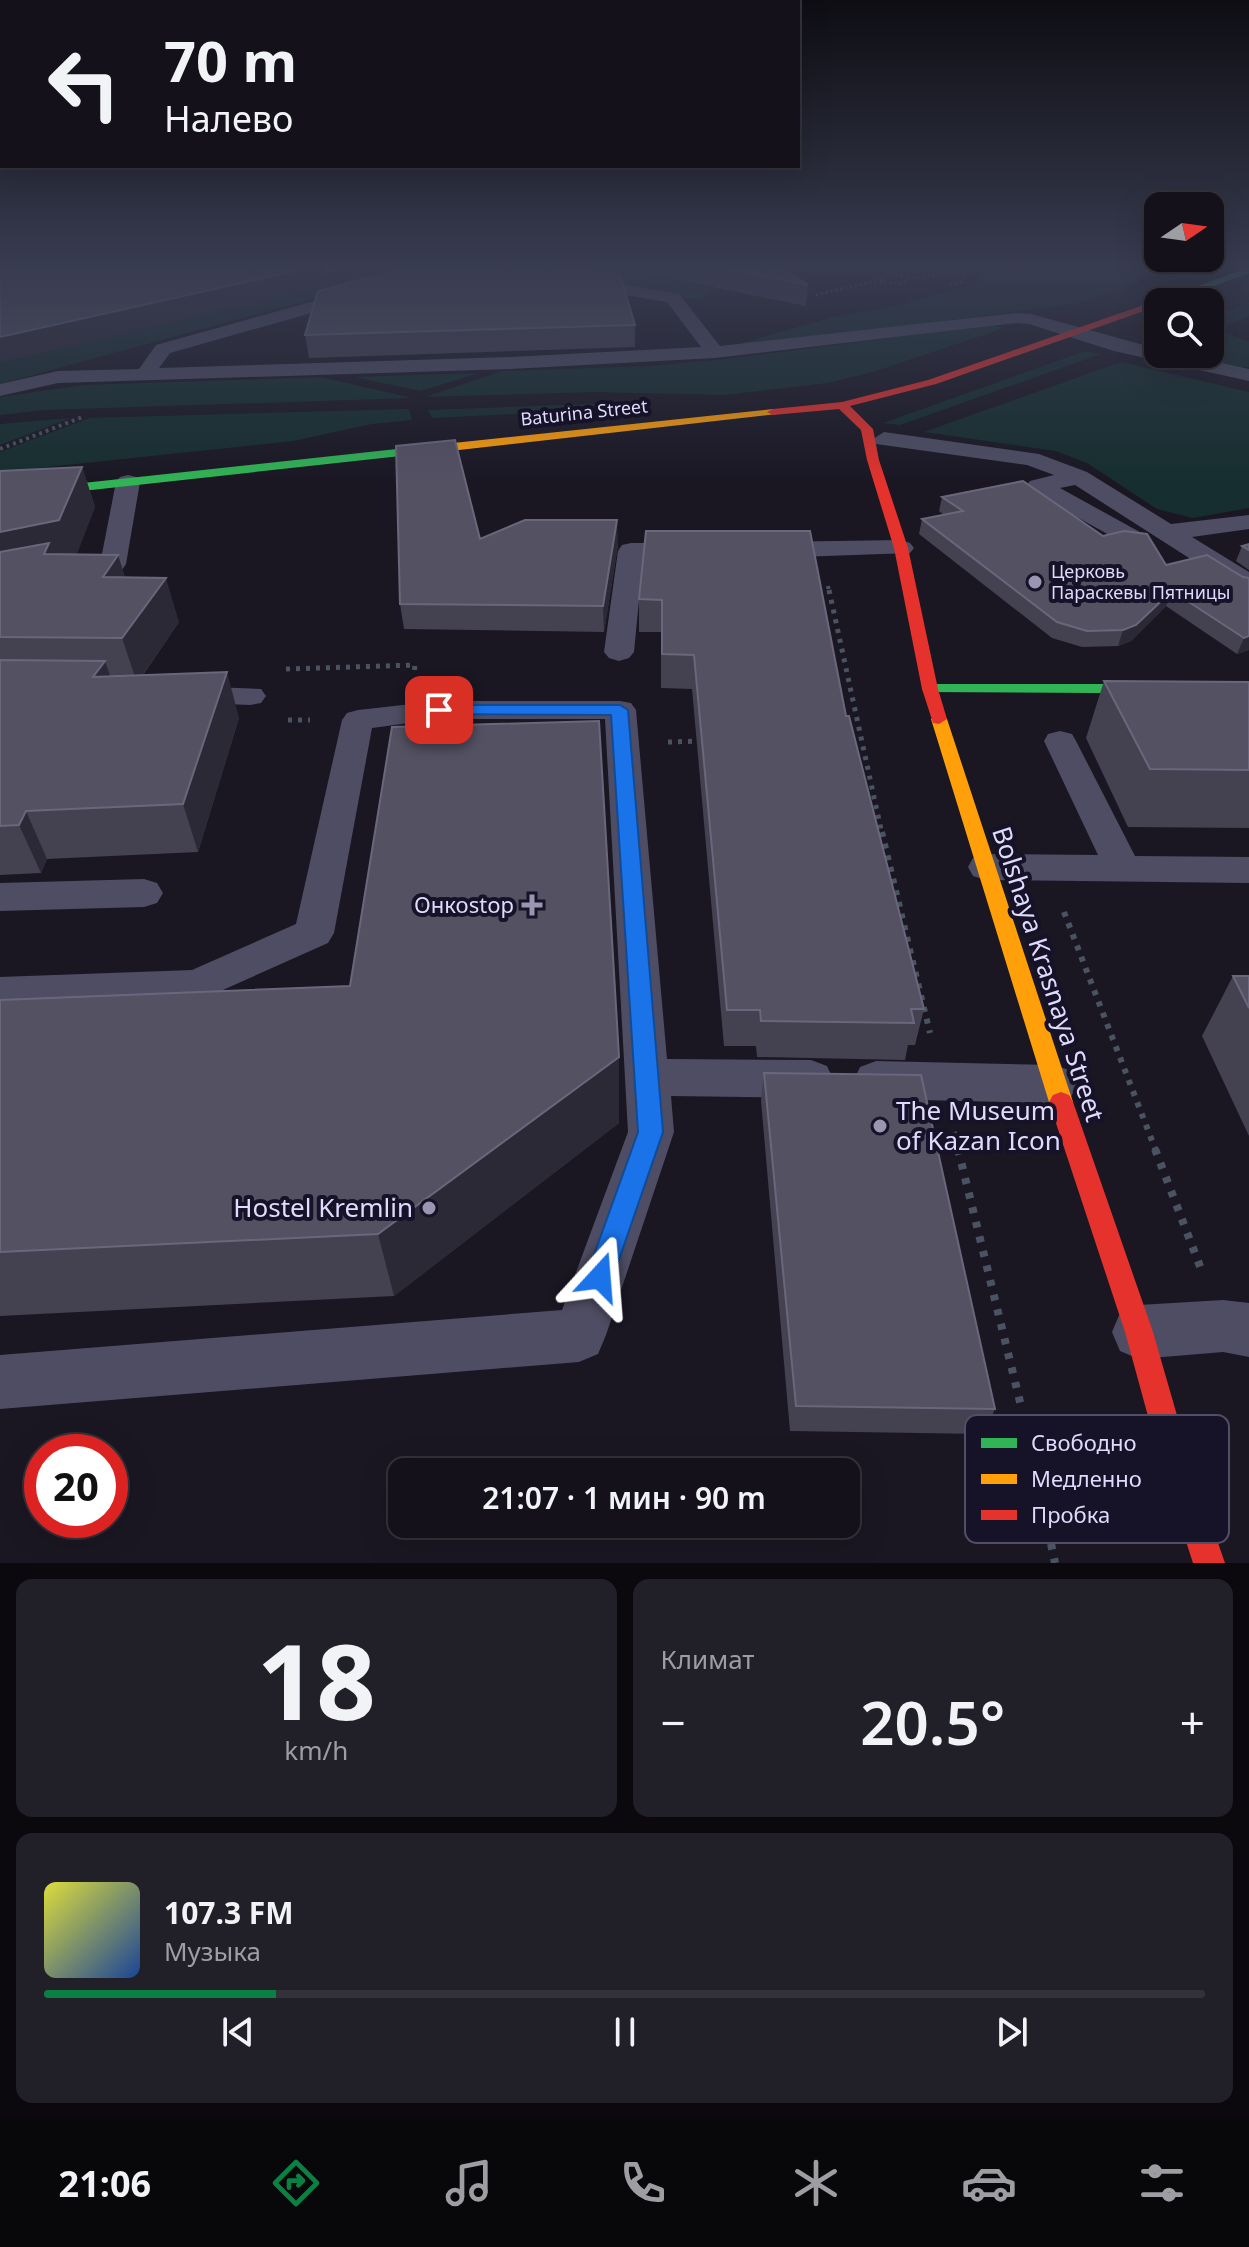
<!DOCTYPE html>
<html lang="ru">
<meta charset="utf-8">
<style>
:root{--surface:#14111a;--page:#211f27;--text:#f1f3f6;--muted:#9d9da2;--line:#333139;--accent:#0b8043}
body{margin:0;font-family:"Noto Sans",sans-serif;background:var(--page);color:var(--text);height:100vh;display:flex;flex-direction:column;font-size:30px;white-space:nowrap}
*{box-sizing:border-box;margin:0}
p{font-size:26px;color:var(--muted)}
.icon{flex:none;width:44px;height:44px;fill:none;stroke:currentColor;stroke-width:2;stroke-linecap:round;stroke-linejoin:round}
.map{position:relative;height:1563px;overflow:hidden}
.sheet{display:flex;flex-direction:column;gap:16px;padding:16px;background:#0b090e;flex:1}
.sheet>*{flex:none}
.banner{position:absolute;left:0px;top:0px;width:800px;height:168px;box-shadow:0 8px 32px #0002,0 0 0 2px var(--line);background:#14111a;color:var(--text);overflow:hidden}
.needle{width:52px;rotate:77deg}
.buttons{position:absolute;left:1144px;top:192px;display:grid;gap:16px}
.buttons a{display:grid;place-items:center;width:80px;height:80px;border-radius:16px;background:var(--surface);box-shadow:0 8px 32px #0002,0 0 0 2px var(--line);font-size:40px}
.speed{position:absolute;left:24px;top:1434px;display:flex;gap:16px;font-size:40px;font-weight:700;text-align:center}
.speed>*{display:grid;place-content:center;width:104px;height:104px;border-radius:50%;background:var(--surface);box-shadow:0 8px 32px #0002,0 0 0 2px var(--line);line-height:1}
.speed .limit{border:12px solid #d22;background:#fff;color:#111}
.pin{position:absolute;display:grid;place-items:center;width:68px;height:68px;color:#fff;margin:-34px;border-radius:16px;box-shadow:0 4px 12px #0006}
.me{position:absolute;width:88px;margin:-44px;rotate:19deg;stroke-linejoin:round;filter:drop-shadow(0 0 6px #0008)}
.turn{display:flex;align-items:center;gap:28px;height:168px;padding:0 32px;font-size:36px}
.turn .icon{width:104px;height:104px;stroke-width:2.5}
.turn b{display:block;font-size:56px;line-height:68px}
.big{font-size:60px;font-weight:600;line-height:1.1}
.sheet .widget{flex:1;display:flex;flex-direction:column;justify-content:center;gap:12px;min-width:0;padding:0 28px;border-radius:16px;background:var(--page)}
.sheet .dial{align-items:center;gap:0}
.dial b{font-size:104px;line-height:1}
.song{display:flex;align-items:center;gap:24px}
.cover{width:96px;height:96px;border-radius:12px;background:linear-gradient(135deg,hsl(60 70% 55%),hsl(220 70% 35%))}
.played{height:8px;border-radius:4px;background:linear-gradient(90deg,var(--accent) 20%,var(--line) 20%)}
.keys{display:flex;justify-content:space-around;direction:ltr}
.heat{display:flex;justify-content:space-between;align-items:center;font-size:44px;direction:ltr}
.sheet .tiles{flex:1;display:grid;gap:16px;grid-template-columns:1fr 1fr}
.widget:last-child{grid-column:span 2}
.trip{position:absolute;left:388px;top:1458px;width:472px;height:80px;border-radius:16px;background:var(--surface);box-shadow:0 8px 32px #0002,0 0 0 2px var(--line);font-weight:600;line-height:80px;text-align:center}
.menu{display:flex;height:128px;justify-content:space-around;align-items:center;background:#08070a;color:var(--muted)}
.menu .icon{width:56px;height:56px}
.menu .selected{color:var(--accent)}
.menu b{font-size:36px;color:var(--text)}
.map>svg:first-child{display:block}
</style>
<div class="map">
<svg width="1249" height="1563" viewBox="0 0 1249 1563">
<rect width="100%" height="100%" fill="#1a1723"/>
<path fill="#162e2f" d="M420,264h183l108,24 -10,12 -173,-30 -131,6 -397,108v-22z
M981,264h203l-103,39 -318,42 -21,2 -3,-3 94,-27 66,-12 76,-21 7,-14z
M1249,302v14l-34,14 34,11v26h-20l-49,-13h30v-36z
M992,325l12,3 -128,43 -48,12 -103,12 -131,-3 -169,5 78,-26 149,-5 72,-7z
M1085,351l16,3 -201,71 -17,-2z
M1121,362l128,30v116l-56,10 -36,-9 -70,-46 -31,-12 -132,-19z
M478,373l-57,18 -67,-14z
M321,377l91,21 -368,12 -44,5v-18l83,-12z
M591,404l12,1 -8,5 -163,8 -4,-8z
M409,409l3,11 -40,4 -79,17 -293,31v-20l89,-34z
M71,418l-71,27v-21z"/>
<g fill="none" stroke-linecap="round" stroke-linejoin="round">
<path stroke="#495361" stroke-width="3" stroke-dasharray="2 3" stroke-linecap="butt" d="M882,281l-5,-4 14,-3 18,4
M950,285l11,-3 5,-9
M816,295l55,-13 32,1 6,-5 58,-6"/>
<path stroke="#495361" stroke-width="4" stroke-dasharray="3 4" stroke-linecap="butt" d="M0,449l85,-33
M828,586l1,6"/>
<path stroke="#495361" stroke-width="5" stroke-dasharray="4 6" stroke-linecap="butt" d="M829,590l53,244
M286,669l129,-4 -1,9
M288,720h22
M668,742l34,-1"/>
<path stroke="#495361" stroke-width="6" stroke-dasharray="5 7" stroke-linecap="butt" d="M882,832l48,201
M1064,912l92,239
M954,1132l5,19"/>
<path stroke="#495361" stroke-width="8" stroke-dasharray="6 9" stroke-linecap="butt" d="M958,1149l64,261
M1155,1149l46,120
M1048,1529l7,34"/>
<path fill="#4e4d63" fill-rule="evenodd" d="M672,264h131l-8,5c-28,2 -105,16 -123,-5z
M581,278l98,16 41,52 296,-33 15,1 127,35v5h22l69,15v12l-135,-30 -85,-27 -13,-1 -301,35 -205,11 -452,14 -58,13v-12l58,-13 81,-2 17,-24 202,-56 9,5 -3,4 -194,55 -11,15 351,-11 191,-10 -34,-45 -92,-15 -2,-4z
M884,432l155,22 48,18 84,52 78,-9v14l-57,8 57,35v20l-10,-2 -164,-105 -15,3 87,48 4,5 -4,5h-18l-99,-55 -4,-5 4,-5 24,-6 -27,-10 -151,-21 -3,-5z
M128,475l8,2 4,5 -14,82 -4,6 -122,27v-16l101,-22 15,-77 4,-5z
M901,540l9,3 4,5 -4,5 -140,5 -9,-2 -4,-6 4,-6 9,-2z
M631,543h58l9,2 4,6 -4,6 -55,2 -9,93 -5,6 -10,3 -10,-3 -5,-6 14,-101 4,-6z
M187,686l74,3 5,7 -5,7 -11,2 -74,-3 -4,-7 4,-7z
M439,701h181l11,2 5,7 31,349 144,1 16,6 6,13 -6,13 -16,6 -140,-2 3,36 -68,203 -8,19 -19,8 -579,47v-54l562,-45 66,-178 -23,-413h-166l-67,9 -38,205 -6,10 -132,59 -196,7v-32l192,-7 104,-46 46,-204 5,-7 11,-3z
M1060,731l12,3 4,7 59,115 114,1v26l-263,-3 -13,-4 -5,-9 5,-9 13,-4 112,1 -54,-114 4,-7z
M144,879l13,4 6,10 -6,10 -13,4 -144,4v-28z
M876,1061l179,4 16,6 6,13 -6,13 -16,6 -179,-4 -16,-6 -6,-13 6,-13z
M1223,1300l26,3v54l-26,-5 -84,7 -19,-8 -8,-19 8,-19 19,-8z
M1037,1440l141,2 20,9 9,20 -9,20 -20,9 -141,-2 -39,4 -21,-8 -8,-21 8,-21 21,-8z"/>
<path fill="#30b455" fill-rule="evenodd" d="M1249,267v6l-80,29 -11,2 -3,-2z
M406,448l6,4 -2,3 -410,45v-8z
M930,684h319v10l-325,-2 -2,-3 2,-3z"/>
<path fill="#ff9f0a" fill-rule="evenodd" d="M773,409l6,3 -2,2 -371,42 -6,-4 6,-4z
M939,714l8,5 126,383 -4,7 -8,3 -8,-3 -4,-7 -118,-383z"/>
<path fill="#e5322d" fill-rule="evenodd" d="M1158,300l4,2h-4v4l-222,78 -86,22 23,23 6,31 29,88 30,141 9,30 -8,5 -6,-1 -11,-34 -28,-141 -27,-88 -6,-30 -22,-21 -66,6 -6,-3 6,-3 69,-7 86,-22z
M1061,1092l8,3 4,7 80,230 40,139 32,92h-32l-30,-92 -38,-139 -76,-230 4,-7z"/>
</g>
<path fill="#444151" d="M0,264h776l32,21 -2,21 -190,-39v7l19,51v22l-326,11 -4,-23 21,-46v-3l-326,76z
M82,467l13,40 -19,48h42l7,23 54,44 -36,53 96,43 -41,134 -151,7 -6,14 -41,2v-404z
M942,497l161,39 63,29 41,-10 42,95 -12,4 -71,-48 -35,35 -13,5 -36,1 -30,-9 -133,-104 3,-15 22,-4 -5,-4z
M646,531l200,185 78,293 -9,36h-7l-3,15 -148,-3 -1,-11h-32l-32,-357 -31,-1v-56h-22v-33z
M480,539l138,6 -14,87 -200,-3 -4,-25z
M1249,544v26l-13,-9 6,-15z
M1104,681l145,1v146l-121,-1 -42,-89z
M1233,976h16v160l-47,-100z
M0,1000l619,123 -225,173 -394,20z
M764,1073l231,336 -12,25 -193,-3 -29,-330z"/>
<path fill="#2c2937" d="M326,264h62l2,13 -63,17 -1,-8 -326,76v-25z
M82,467l13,40 -21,55 -74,16v-46z
M617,520l1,25 -14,87 -1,-26z
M118,555l14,44 -29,-22z
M166,578l13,44 -42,61 -15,-45z
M1172,591l-6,15 -35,35 -13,5 5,-16z
M1249,636v14l-12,4 7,-16z
M105,661l16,46 -28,-30z
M227,672l12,46 -41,134 -15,-48z
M26,811l21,48 -6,14 -22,-48z
M619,1057v66l-225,173 -16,-62z"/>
<path fill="#545163" stroke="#6a677c" stroke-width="2" d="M0,264h357l-33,9 2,-9 -326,73z
M397,264h150l2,3 71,8 15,50 -330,10 13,-44 75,-20z
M704,264h72l32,21z
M455,440l25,99 45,-19h92l-14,86 -203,-2 -4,-158z
M82,467l-23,53 -59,12v-61z
M1023,481l80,55 21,-5 23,3 19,31 41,-10 36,22 6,1v58l-5,2 -72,-47 -36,34 -13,5 -36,1 -30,-9 -135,-103 41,-8 -21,-14z
M646,531h164l36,185h3l75,293h-13l3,14 -153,-2 -1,-11h-33l-33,-355 -32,-1v-54l-23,-1z
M49,543l-5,11 74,1 -15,22 63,1 -44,60 -122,-1v-85z
M1249,544v6l-7,-4z
M0,660l105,1 -12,16 134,-5 -44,132 -157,7 -7,14 -19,1z
M1104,681l145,1v88l-99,-1z
M599,721l20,336 -241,177 -378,18v-252l350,-14 42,-259z
M1233,976h16v32z
M764,1073l157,2 74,334 -199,-3z"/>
<linearGradient id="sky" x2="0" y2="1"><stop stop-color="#0e0d13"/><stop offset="0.55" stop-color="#383c50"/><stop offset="1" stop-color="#383c50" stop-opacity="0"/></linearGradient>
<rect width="1249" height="483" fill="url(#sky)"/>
<path fill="#1a73e8" stroke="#114b97" stroke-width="2" d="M439,705h181l8,5 35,422 -50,145 -4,9 -9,4 -10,-4 -4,-9 52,-145 -27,-417 -178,-1 -2,-4 2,-4z"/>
<g fill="#9a96b1" stroke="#161228" stroke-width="3">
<circle cx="1035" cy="582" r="8"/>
<path d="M528 893h8v8h8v8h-8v8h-8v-8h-8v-8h8z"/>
<circle cx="880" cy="1126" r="8"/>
<circle cx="429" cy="1208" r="8"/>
</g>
<g text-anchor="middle" stroke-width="8" stroke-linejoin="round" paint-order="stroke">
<g font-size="18" fill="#dfdbfd" stroke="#161228">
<text transform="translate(584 413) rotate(-6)" y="6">Baturina Street</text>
</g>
<g font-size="18" fill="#dfdbfd" stroke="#161228" text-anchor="start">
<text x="1051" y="578">Церковь<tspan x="1051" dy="21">Параскевы Пятницы</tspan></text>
</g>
<g font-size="22" fill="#dfdbfd" stroke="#161228" text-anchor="end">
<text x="514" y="913">Онкоstop</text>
</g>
<g font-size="26" fill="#dfdbfd" stroke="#161228">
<text transform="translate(1048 974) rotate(72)" y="9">Bolshaya Krasnaya Street</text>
</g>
<g font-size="26" fill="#dfdbfd" stroke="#161228" text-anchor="start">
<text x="896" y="1120">The Museum<tspan x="896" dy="30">of Kazan Icon</tspan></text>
<text x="413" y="1217" text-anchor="end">Hostel Kremlin</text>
</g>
</g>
<rect x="965" y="1415" width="264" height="128" rx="12" fill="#161228" stroke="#524e68" stroke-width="2"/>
<rect x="981" y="1438" width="36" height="10" fill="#30b455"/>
<rect x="981" y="1474" width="36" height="10" fill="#ff9f0a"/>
<rect x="981" y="1510" width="36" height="10" fill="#e5322d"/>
<g font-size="22" fill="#dfdbfd">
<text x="1031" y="1451">Свободно</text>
<text x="1031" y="1487">Медленно</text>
<text x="1031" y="1523">Пробка</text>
</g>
</svg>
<div class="buttons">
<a><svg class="needle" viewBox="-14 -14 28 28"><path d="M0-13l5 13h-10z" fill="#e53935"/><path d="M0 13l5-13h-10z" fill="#9d9da2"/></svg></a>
<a><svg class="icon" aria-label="search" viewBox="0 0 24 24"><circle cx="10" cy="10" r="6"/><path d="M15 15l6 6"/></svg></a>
</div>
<div class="speed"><div class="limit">20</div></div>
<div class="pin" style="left:439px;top:710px;background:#d93025"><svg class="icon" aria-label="arrive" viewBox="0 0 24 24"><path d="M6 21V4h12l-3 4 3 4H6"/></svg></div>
<svg class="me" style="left:600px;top:1277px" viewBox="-20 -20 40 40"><path d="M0-17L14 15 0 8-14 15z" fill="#1a73e8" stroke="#fff" stroke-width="4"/></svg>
<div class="trip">21:07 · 1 мин · 90 m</div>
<div class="banner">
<div class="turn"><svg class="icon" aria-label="left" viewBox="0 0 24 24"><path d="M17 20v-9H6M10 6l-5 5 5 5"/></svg><div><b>70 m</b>Налево</div></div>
</div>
</div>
<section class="sheet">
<div class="tiles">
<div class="widget dial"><b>18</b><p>km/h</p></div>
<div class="widget"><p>Климат</p>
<div class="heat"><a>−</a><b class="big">20.5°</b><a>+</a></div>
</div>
<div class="widget">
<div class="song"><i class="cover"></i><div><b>107.3 FM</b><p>Музыка</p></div></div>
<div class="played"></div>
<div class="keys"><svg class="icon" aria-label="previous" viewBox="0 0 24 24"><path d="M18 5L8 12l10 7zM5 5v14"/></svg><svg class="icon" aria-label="pause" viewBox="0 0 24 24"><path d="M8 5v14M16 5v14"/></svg><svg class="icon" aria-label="next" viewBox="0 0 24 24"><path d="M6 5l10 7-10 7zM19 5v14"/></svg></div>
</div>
</div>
</section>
<nav class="menu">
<b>21:06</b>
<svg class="icon selected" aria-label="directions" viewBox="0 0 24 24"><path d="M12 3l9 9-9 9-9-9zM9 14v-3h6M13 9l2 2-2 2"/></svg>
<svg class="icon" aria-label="music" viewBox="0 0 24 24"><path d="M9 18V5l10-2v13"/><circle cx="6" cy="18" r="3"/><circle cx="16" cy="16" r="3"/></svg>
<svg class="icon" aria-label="phone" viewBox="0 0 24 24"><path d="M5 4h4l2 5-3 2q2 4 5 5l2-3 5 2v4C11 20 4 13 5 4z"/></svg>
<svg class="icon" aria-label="climate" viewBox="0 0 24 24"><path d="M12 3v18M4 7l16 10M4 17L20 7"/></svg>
<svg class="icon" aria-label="car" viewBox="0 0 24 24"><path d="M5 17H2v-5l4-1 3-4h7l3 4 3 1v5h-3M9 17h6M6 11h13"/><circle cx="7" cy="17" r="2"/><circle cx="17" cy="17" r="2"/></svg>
<svg class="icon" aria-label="filters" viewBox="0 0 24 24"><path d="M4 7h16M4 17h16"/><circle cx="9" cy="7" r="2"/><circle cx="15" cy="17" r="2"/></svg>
</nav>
